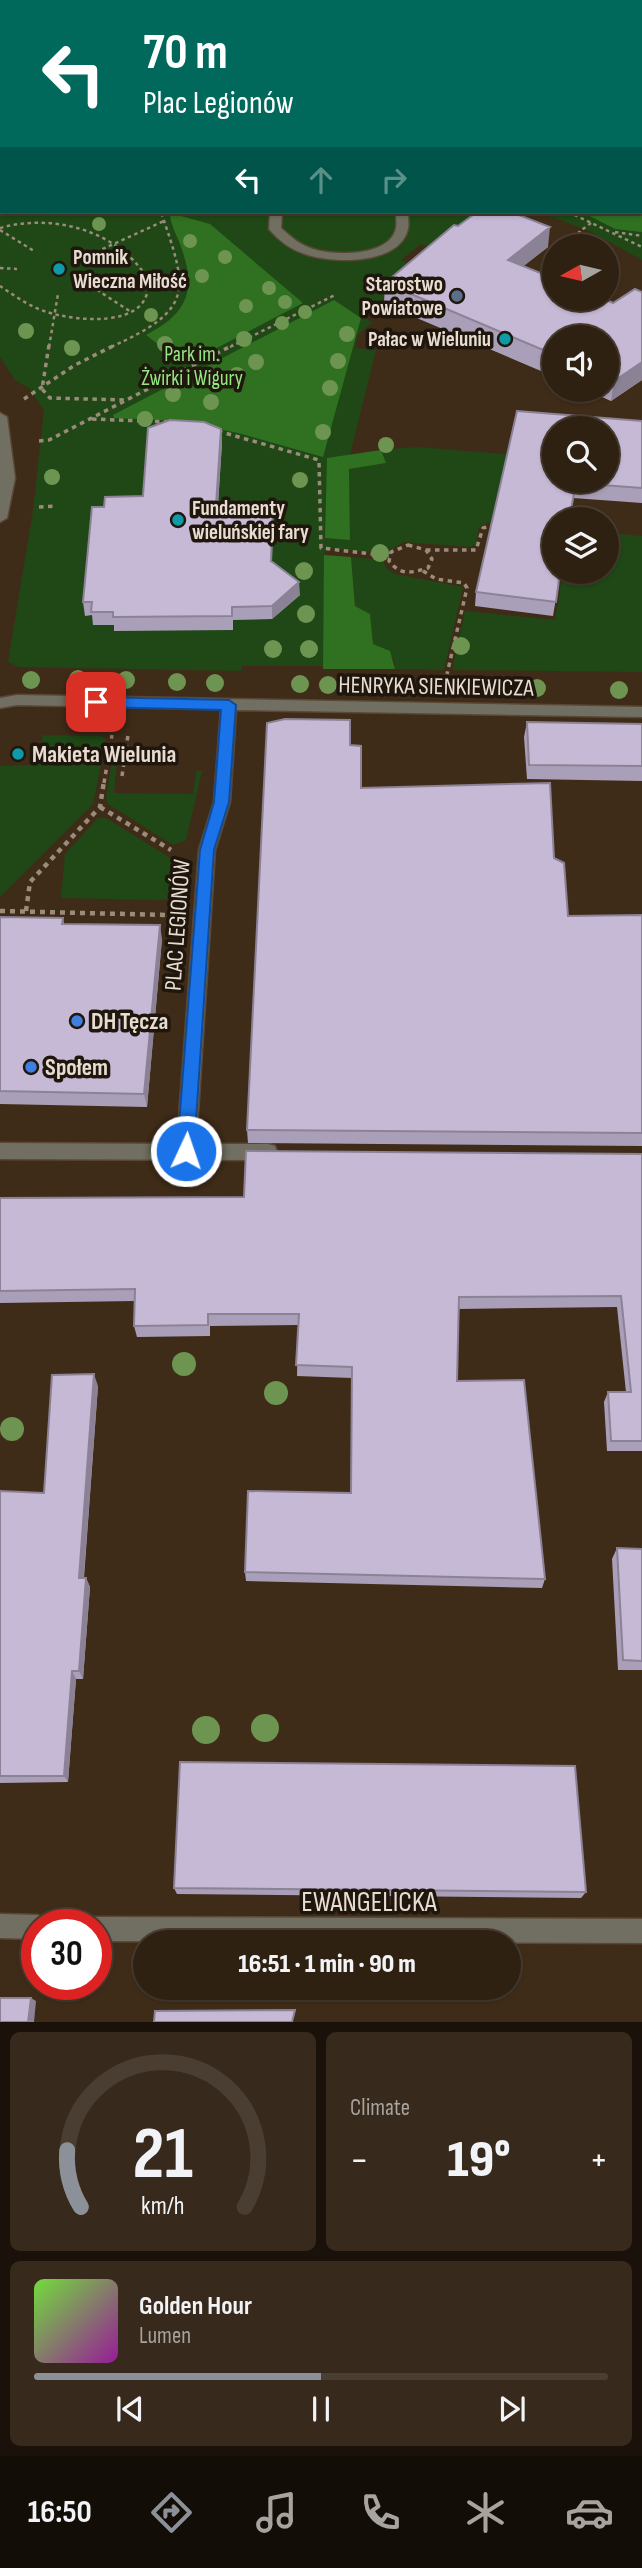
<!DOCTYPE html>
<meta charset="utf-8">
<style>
:root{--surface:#2f2112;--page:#37291b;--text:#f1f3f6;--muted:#a7a39f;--line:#4a3e32;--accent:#8c9099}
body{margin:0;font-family:"Sofia Sans Condensed",sans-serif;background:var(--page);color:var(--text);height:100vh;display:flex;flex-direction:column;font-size:26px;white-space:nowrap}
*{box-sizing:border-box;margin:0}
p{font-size:23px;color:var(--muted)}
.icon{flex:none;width:38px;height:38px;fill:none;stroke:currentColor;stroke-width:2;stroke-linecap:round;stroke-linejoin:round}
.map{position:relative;height:2022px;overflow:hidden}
.drawer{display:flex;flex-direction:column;gap:10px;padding:10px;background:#1a120a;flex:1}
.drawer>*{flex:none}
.hud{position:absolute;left:0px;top:0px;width:642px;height:214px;box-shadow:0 2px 5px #0004,0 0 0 2px var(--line);background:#00695c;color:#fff;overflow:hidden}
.needle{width:46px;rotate:262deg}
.fabs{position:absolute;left:542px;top:234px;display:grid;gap:14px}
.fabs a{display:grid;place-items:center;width:77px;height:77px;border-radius:50%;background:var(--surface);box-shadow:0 2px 5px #0004,0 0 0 2px var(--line);font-size:35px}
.speed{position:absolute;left:21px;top:1909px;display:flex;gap:14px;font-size:35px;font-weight:700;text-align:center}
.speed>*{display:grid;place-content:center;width:91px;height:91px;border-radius:50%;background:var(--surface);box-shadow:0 2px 5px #0004,0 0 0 2px var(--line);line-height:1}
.speed .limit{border:10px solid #d22;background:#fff;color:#111}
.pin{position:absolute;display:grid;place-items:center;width:60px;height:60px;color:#fff;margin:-30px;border-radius:14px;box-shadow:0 4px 10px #0006}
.me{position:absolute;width:77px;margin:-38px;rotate:3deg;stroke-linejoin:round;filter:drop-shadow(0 0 5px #0008)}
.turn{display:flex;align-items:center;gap:24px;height:147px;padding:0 28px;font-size:32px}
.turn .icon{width:91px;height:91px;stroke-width:2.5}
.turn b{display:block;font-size:49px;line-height:60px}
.lanes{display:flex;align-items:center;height:66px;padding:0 28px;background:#0003;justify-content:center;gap:35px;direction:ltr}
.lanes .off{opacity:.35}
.big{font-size:52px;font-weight:800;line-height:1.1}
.drawer .widget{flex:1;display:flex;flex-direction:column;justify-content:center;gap:10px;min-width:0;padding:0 24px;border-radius:10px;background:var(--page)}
.drawer .dial{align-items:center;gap:0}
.dial svg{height:182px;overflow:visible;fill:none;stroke:var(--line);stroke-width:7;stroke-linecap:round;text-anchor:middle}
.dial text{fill:var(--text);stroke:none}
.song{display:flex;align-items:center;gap:21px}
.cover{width:84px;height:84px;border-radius:10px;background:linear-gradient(135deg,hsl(100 70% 55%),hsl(300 70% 35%))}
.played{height:7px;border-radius:4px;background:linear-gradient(90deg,var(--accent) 50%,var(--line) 50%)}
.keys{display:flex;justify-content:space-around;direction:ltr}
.heat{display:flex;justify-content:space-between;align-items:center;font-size:38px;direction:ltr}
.drawer .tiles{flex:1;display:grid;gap:10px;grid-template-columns:1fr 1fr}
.widget:last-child{grid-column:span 2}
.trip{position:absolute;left:133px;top:1930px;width:388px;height:70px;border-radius:35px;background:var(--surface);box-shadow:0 2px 5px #0004,0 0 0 2px var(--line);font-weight:800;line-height:70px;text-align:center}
.tabs{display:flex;height:112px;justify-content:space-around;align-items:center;background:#130d07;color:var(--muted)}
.tabs .icon{width:49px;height:49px}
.tabs .active{color:var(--accent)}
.tabs b{font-size:32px;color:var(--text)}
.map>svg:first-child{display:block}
</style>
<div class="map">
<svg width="642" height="2022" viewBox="0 0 642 2022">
<rect width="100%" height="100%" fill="#3f2c18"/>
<path fill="#1f4816" d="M0,0h642v260l-53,-29 -50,-19h101v-210h-638v210h519l-20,17 -58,23 -22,-8 -20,16 20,9 -4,8 -54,39 9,7 -14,11 -3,14 21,2 -26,105 -23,4 23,80 -1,-70 37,-6 -5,-13 36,-3 100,8 23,44 -61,28 -3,17 -6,3 -66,-5 -20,11 -59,-5 -2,118h-81l-1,5 -222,-4 -11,-5 25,-151 11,-101 -15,-22 -14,-8 -15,-23z
M607,533l35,3v136l-190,-2 13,-59 90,9 8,-48h44z
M351,557l32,3 3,8 9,6 68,13 -19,83 -49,-1 -1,-10 -21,-15 -3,-30 -15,-8z
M43,735l59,1 4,4 -13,64 -93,93v-131l35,-1z
M118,748l-4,45 79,1 3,-23h6l-16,69 -13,5 -65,-41 -2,-6 8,-49z
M98,818h8l66,41 7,8 -7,29 -8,4 -103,-2 4,-44z"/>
<path fill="#307021" d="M642,56v176l-27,-3 -33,-17h58z
M170,213l40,11 93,79 -119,62 -38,-30c43,-22 51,-46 34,-91 -4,-10 -10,-21 -10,-31z
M334,300l27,18 -38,139 -85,-24 -59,-12 -65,-3 -1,-3z
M381,450l5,13 -37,6 1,71 -25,-2 2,-80z
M324,555l27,2 4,49 15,8 3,30 17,7 5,18h-72z"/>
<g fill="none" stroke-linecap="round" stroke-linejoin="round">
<path fill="#5c7e91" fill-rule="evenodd" d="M640,152h2v6h-2z"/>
<defs>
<path id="minor" d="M0,172h2v6h-2z
M270,212h12l-1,16c10,9 19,17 32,21 21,7 77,8 83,-21 1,-5 0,-11 0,-16h12c0,5 1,12 0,17 -8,36 -76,35 -103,25 -15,-5 -26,-13 -36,-25z
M0,413l7,4 8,61 -8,40 -7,4z
M17,695l625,12v10l-406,-7 -6,92 -15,48 -19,294h72l7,2 2,6 -2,6 -7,2 -268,-1v-16l177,1 22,-294 15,-48 7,-93 -204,-4 -17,3v-10z
M0,1914l37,1 9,3 2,7h-11v14l-37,-1z
M96,1917l546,2v24l-546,-2v-16h-11l2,-5z"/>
</defs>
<use href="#minor" stroke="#5a4835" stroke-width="3"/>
<path stroke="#9b8b7b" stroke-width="2.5" stroke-dasharray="3.5 3.5" stroke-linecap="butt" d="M39,0l2,2
M141,0l23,2
M366,0l4,2
M585,0l2,2
M241,2l3,-2
M504,2l2,-2
M640,45l2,-2
M568,212l74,35
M591,223l-12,9 17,8
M0,228c46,-13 101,-2 135,34 5,6 13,14 13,23 0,44 -74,36 -101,27 -17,-5 -32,-16 -47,-26
M0,230l34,21
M615,232l27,4
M96,252l68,-31
M0,268l17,1
M91,286l40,26
M49,347l9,-53
M111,347c84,-38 77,-56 50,-135
M230,347l105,-52"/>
<path stroke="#9b8b7b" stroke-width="3.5" stroke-dasharray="4.5 4.5" stroke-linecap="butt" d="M49,345l-7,44 8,9 76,2
M24,399l51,-34 40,-20
M92,419l76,3
M218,431l101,29 2,88 68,8
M39,441l10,-1 184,-95
M39,507l17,-1
M408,545l18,5 6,9 -4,9c-17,5 -27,8 -39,-7l2,-9z
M426,550h50l7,-22 11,-3
M423,571l13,8 28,4 3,5 -20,86
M122,776l6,-41
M104,783l8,-48"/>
<path stroke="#9b8b7b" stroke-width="4.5" stroke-dasharray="5 5" stroke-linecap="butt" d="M100,807l71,43
M0,911l167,4
M26,911l4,-29 70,-75 4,-26"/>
<use href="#minor" fill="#716f62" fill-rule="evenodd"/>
</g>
<g fill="#6e9452">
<circle cx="99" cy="224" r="7"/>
<circle cx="190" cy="241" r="7"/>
<circle cx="225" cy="257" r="7"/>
<circle cx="202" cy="276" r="7"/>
<circle cx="269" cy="288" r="7"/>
<circle cx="285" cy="302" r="7"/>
<circle cx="246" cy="306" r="7"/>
<circle cx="305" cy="312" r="7"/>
<circle cx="151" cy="315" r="7"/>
<circle cx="282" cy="323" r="7"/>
<circle cx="26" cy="331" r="8"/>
<circle cx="347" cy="334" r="8"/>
<circle cx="244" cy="339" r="8"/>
<circle cx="165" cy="344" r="8"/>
<circle cx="72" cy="348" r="8"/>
<circle cx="338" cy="361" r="8"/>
<circle cx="256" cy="362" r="8"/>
<circle cx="237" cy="375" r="8"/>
<circle cx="330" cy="388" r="8"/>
<circle cx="173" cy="394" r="8"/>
<circle cx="211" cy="402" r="8"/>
<circle cx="145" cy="419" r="8"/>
<circle cx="323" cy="432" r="8"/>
<circle cx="386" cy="445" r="8"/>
<circle cx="52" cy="477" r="8"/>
<circle cx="300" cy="480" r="8"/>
<circle cx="380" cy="553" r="9"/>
<circle cx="304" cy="571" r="9"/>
<circle cx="306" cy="614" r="9"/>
<circle cx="461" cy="646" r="9"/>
<circle cx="273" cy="649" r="9"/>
<circle cx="309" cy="649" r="9"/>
<circle cx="78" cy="679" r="9"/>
<circle cx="31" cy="680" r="9"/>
<circle cx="126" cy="680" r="9"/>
<circle cx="177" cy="682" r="9"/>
<circle cx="215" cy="683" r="9"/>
<circle cx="300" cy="684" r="9"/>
<circle cx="328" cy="685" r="9"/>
<circle cx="364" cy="685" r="9"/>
<circle cx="399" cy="685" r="9"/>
<circle cx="442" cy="686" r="9"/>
<circle cx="537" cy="688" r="9"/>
<circle cx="619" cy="690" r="9"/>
<circle cx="184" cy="1364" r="12"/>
<circle cx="276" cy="1393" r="12"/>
<circle cx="12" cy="1429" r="12"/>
<circle cx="265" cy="1728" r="14"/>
<circle cx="206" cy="1730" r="14"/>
</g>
<path fill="#aa9fb8" d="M458,226l90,21 -25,19 90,37 29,-11v88l-31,21 -25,-11h21v-52h-52v39l-171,-73 1,-21z
M517,411l125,10v82l-69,-5 -20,118 -78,-10 1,-14z
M221,429l1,14 -4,62 55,14 -1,43 28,33 -28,24 -39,1v10l-119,1v-6h-21l-1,-10 -7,1 -2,-14 21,-95 39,-11z
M527,722l115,2v57l-115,-2 -3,-42z
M350,745l11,43 193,70 14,58 74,-1v231l-394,-3 -1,-13z
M0,917l63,1 1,6 98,15 -15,168 -147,-3z
M642,1154v297h-35l-3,-49 4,-10h18l-9,-85 -159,2 -1,72 88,198 -3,9 -296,-7 -1,-9 106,-79 1,-115 -55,-2 1,-51 -88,1v10l-73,1 -3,-11 1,-25 -135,2v-105l244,-1z
M98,1386l-14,192h2l4,9 -7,92h-7l-8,103 -68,1v-292l44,2z
M617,1548l25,1v121h-24l-6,-111z
M174,1888l412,4 -5,6 -404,-4z"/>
<path fill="#8b8296" d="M550,227l-2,20 -42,33 2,-20z
M642,362v18l-31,21 3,-20z
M221,429l1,14 -5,76 -1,-14z
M299,582l1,13 -28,24v-13z
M160,925l2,14 -15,168 -3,-13z
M94,1374l4,12 -15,201 -4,-9z
M86,1578l4,9 -7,92 -4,-8z
M72,1671l4,8 -8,103 -4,-6z
M31,1998l5,3 -2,21h-6z"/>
<path fill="#c6b9d6" stroke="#8b8296" stroke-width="2" fill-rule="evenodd" d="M477,212h34l39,15 -42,33 47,19v20h50l8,4 22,-14 7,3v70l-28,19 -7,-3v-40h-52v17l-170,-72 69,-58 4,1z
M517,411l125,10v67l-66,-5 -7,37h-14v52h5l-4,30 -80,-10zM555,429h52v52h-52z
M170,420l34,2 17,7 -5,76h57l-2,56 28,21 -27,24 -40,1v9l-119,1v-5h-22l1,-10h-9l9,-95h12l1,-10 38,-1 5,-68z
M285,719l65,1v25l11,1v42l189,-5 4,75 10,5 4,53 74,-1v218l-395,-3 20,-407z
M527,722l115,2v42l-113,-1z
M0,917l63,1 -1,6 98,1 -16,169 -144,-3z
M246,1151l396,3v287h-31l-3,-49h23l-10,-96 -162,1 -2,84 67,-1 21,199 -300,-7 3,-81 103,2 1,-126 -56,-2 3,-51h-91v11l-74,1 1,-37 -135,2v-93l244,-1z
M94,1374l-15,204h7l-7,93h-7l-8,105h-64v-285l44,2 8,-118z
M617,1548l25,1v112l-19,-1z
M180,1762l395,4 11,126 -412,-4z
M0,1998h31l-3,24h-28z
M295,2010l-3,12h-138l1,-11z"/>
<path fill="#1a73e8" stroke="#114b97" stroke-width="2" d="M96,697l133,3 7,5 -7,97 -15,48 -20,301 -8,7 -9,-7 23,-301 14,-48 7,-92 -125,-3 -6,-5z"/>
<g fill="#0f9aa8" stroke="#1f170e" stroke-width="2.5">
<circle cx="59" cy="269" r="7"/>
<circle cx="505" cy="339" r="7"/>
<circle cx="178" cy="520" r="7"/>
<circle cx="18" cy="754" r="7"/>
</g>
<circle fill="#5c6f8a" stroke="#1f170e" stroke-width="2.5" cx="457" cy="296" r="7"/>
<g fill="#3f7fe0" stroke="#1f170e" stroke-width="2.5">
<circle cx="77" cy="1021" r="7"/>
<circle cx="31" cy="1067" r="7"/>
</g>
<g text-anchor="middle" stroke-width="7" stroke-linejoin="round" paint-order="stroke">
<g font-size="21" font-weight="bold" fill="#e9dcd0" stroke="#1f170e" text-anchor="start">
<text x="73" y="264">Pomnik<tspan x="73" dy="24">Wieczna Miłość</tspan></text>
<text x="443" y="291" text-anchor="end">Starostwo<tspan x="443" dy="24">Powiatowe</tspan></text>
<text x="491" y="346" text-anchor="end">Pałac w Wieluniu</text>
<text x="192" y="515">Fundamenty<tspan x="192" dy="24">wieluńskiej fary</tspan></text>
</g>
<g font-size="21" fill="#94e982" stroke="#1f170e">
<text x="192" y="361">Park im.<tspan x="192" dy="24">Żwirki i Wigury</tspan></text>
</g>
<g font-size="24" fill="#e9dcd0" stroke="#1f170e">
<text transform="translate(436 686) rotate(1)" y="8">HENRYKA SIENKIEWICZA</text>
<text transform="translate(177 925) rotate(-86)" y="8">PLAC LEGIONÓW</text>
</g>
<g font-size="24" font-weight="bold" fill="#e9dcd0" stroke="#1f170e" text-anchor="start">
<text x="32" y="762">Makieta Wielunia</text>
<text x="91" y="1029">DH Tęcza</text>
<text x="45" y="1075">Społem</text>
</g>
<g font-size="28" fill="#e9dcd0" stroke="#1f170e">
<text x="369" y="1911">EWANGELICKA</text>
</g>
</g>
</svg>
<div class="fabs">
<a><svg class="needle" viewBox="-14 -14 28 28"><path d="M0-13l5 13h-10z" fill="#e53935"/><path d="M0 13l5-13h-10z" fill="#a7a39f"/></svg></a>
<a><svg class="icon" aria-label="sound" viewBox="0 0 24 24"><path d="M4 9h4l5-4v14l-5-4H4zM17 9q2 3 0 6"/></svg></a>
<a><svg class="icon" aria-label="search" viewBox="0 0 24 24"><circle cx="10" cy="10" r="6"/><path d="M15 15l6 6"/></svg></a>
<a><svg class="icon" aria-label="layers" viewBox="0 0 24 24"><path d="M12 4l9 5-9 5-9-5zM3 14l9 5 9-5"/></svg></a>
</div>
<div class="speed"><div class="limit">30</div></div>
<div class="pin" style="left:96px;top:702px;background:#d93025"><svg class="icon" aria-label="arrive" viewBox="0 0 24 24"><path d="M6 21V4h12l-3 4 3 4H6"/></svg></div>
<svg class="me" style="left:186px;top:1151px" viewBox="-20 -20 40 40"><circle r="17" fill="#1a73e8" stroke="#fff" stroke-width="3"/><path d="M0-11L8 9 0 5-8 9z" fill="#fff"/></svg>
<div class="trip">16:51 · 1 min · 90 m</div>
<div class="hud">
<div class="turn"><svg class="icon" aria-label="left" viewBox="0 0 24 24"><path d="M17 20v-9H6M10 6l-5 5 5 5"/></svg><div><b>70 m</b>Plac Legionów</div></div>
<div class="lanes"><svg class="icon" aria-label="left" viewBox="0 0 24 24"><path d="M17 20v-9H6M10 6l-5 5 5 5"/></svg><svg class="icon off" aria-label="ahead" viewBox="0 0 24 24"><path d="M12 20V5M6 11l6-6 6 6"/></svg><svg class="icon off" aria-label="right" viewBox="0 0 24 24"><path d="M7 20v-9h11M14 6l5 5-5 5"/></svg></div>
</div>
</div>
<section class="drawer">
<div class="tiles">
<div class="widget dial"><svg viewBox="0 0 100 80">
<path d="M14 69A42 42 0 1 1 86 69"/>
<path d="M14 69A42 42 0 0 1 8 44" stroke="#8c9099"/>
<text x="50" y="56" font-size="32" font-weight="700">21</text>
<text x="50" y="72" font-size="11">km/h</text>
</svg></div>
<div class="widget"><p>Climate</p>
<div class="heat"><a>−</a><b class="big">19°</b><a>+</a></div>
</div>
<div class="widget">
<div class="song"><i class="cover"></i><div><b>Golden Hour</b><p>Lumen</p></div></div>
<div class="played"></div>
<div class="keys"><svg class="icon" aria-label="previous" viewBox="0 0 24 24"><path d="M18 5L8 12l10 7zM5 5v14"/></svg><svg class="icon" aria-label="pause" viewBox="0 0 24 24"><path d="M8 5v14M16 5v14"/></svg><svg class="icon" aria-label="next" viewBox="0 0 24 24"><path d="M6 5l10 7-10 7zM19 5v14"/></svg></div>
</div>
</div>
</section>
<nav class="tabs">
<b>16:50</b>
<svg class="icon active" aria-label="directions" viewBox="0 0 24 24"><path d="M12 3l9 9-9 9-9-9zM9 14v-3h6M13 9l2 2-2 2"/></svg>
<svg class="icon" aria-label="music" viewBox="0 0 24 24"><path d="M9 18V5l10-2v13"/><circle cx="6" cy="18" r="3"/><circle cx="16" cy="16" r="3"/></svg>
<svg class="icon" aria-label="phone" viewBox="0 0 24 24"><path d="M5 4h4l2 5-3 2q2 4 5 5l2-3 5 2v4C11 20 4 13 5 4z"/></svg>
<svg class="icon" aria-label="climate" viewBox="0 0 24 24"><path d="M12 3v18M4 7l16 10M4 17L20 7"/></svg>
<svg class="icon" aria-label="car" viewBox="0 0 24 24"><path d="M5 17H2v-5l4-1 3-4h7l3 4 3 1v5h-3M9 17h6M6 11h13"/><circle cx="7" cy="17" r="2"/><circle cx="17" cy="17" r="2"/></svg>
</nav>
